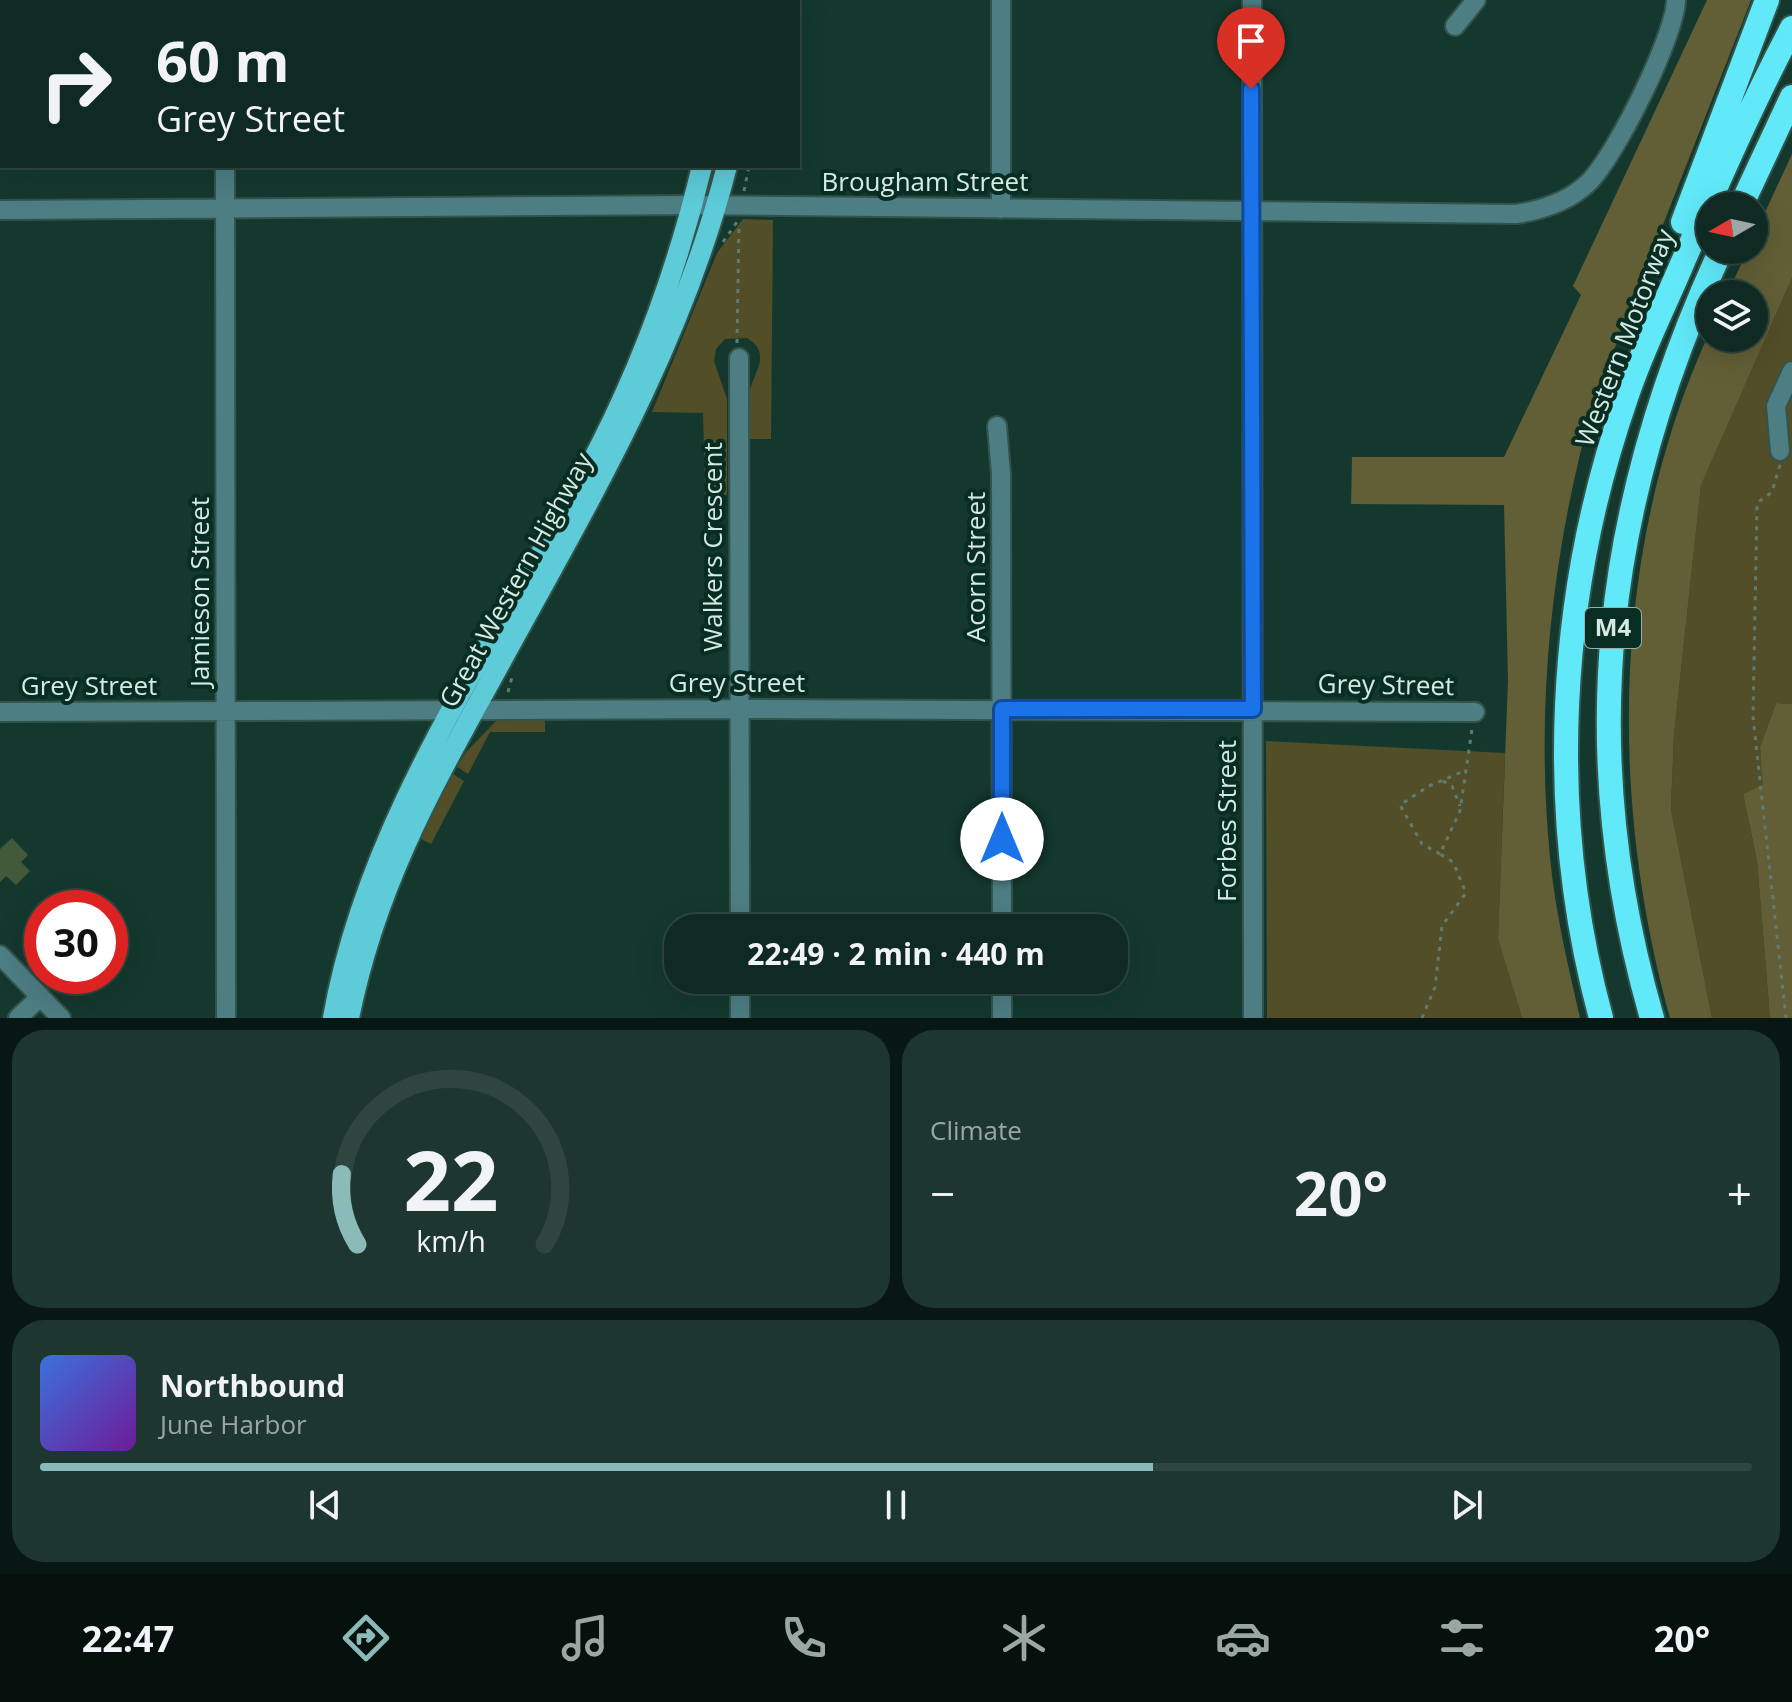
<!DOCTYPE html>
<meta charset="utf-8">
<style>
:root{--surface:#0f2a22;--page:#1d362f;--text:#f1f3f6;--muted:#9ba7a5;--line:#2f4640;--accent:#8bbbb9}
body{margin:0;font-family:"Open Sans",sans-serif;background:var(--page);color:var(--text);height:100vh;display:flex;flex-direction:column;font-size:30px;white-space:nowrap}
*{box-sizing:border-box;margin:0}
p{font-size:26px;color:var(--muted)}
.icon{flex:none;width:44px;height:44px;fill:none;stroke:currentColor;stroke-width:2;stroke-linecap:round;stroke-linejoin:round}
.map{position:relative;height:1018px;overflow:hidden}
.drawer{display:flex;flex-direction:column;gap:12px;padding:12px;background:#081713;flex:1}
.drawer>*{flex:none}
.banner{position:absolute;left:0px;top:0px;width:800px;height:168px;box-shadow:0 8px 32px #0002,0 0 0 2px var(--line);background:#0f2a22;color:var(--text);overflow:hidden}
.needle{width:52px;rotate:261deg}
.fabs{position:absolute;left:1696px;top:192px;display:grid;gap:16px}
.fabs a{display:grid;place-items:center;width:72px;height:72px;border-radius:50%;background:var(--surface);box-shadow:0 8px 32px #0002,0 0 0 2px var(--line);font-size:40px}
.speed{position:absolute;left:24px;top:890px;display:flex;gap:16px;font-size:40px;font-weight:700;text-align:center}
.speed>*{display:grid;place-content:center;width:104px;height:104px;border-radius:50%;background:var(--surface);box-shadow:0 8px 32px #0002,0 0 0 2px var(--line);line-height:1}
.speed .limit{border:12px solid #d22;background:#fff;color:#111}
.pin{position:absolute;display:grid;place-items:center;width:68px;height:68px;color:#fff;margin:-82px -34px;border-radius:50% 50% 50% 0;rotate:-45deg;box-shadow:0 0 8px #0007}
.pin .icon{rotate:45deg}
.me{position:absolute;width:88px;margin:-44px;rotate:0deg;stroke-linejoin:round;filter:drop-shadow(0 0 6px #0008)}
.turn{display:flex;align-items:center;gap:28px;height:168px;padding:0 24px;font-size:36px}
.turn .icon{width:104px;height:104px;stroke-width:2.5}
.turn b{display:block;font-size:56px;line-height:68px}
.big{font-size:60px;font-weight:700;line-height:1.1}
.drawer .tile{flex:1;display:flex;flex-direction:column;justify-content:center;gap:12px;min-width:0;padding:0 28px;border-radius:32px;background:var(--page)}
.drawer .dial{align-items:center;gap:0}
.dial svg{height:208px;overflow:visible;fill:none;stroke:var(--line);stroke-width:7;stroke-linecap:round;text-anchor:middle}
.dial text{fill:var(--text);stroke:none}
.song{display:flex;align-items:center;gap:24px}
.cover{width:96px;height:96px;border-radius:12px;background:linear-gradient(135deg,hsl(220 70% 55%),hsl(280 70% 35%))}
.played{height:8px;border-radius:4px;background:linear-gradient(90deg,var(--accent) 65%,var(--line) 65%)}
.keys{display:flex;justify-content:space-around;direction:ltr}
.heat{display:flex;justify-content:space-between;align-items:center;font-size:44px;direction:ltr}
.drawer .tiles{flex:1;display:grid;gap:12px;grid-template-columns:1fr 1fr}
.tile:last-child{grid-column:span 2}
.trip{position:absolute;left:664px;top:914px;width:464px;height:80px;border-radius:32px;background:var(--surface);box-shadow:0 8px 32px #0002,0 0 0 2px var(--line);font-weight:700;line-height:80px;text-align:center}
.dock{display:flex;height:128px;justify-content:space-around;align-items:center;background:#06110e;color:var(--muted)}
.dock .icon{width:56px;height:56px}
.dock .on{color:var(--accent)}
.dock b{font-size:36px;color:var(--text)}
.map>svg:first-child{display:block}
</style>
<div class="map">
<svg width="1792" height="1018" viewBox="0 0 1792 1018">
<rect width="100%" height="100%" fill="#14382e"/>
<path fill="#524e27" d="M743,219l30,1 -2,219h-22c0,-14 -2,-30 0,-45 4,-22 24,-40 -2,-56l-22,1 -9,10 -2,12 13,38v96h-22l-2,-82 -51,-1 65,-159z
M1792,278v426l-16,-1 -16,44 4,39 -21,8 14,67 13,157h-58l-41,-209 3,-74 27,-251z
M497,720h48v12h-55l-22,42 -11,-7 9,-15z
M1266,741l239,12 -7,186 24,79h-255z
M453,774l11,7 -33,63 -12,-6z"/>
<path fill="#625e35" d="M1707,0h44l-157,401c-42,148 -59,303 -44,456 5,54 18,108 30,161h-58l-24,-79 10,-259 -4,-175 -153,-1 1,-47h152l77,-162 -8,-9z
M1792,154v124l-91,207 -27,250 -3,74 41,209h-42c-62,-223 -58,-474 40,-687v7h44v-44h-27l21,-44h6v-14z
M1776,703l16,1v314h-22l-13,-157 -14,-67 20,-9 -3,-38z"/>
<path fill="#425a39" d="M12,838l16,17 -7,7 9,9 -14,14 -10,-9 -6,6v-33z"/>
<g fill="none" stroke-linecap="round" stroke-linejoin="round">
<defs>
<path id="minor" d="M56,0v2
M1252,0l1,1018
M226,2v-2
M1455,26l21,-26
M225,166l1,852
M1001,209v-209
M0,210l692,-5 824,9c27,-4 52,-12 72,-31 27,-26 87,-146 88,-183
M739,358l1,570
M997,426l4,48 1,454
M1780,451l-4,-45 16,-35
M0,712l739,-3 736,3
M0,955l61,63
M740,980v38
M18,1018l22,-21
M1002,1018v-38"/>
<path id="major" d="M727,2v-2
M757,2v-2
M333,1018c34,-197 160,-373 254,-547 51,-95 90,-200 115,-305
M349,1018c27,-134 83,-231 148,-349 90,-165 183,-319 230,-503"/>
<path id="highway" d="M1741,206l51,-109
M1683,222l84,-222
M1601,1018c-55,-203 -44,-422 25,-620 15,-46 37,-89 56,-134 35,-80 69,-159 110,-236
M1652,1018c-78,-270 -48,-515 69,-768"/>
</defs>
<use href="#minor" stroke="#33544b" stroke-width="22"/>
<use href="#major" stroke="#33544b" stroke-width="24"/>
<use href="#highway" stroke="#33544b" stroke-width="28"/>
<path stroke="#5e7c73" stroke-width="3" stroke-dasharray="4 6" stroke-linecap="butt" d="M777,2v-2
M744,191l5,-25
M723,242l14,-20
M737,343l2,-120
M1780,465l-8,27 -15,11 -4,214 33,301
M508,692l4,-15
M1443,781l9,5 8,20
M1440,854l-18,-10 -22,-39 29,-19 35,-15
M1422,1018l13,-31 7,-61 24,-33 -13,-31 -13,-8 20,-43 12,-82"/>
<use href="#minor" stroke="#4d7e84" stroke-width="18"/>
<use href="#major" stroke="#5dcbd8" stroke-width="20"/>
<use href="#highway" stroke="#61e9f9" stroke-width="24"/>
</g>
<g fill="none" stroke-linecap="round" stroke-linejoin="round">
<defs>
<path id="route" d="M1002,839v-130h251l-2,-620"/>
</defs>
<use href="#route" stroke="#114b97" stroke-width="20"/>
<use href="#route" stroke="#1a73e8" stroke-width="14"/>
</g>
<g text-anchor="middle" stroke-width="8" stroke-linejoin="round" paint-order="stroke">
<rect fill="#082e24" stroke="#98b1a9" stroke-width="2" x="1585" y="608" width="56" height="40" rx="6"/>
<g font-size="24" font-weight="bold" fill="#d6e9e2">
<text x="1613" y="636">M4</text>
</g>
<g font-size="26" fill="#d6e9e2" stroke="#082e24">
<text x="925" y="191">Brougham Street</text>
<text transform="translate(1625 338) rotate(-69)" y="9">Western Motorway</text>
<text transform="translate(713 547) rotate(-90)" y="9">Walkers Crescent</text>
<text transform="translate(976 567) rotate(-90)" y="9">Acorn Street</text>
<text transform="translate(516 580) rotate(-61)" y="9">Great Western Highway</text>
<text transform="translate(200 592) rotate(-90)" y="9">Jamieson Street</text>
<text x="737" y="692">Grey Street</text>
<text transform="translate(1386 685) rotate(1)" y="9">Grey Street</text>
<text x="89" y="695">Grey Street</text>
<text transform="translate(1227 821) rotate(-90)" y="9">Forbes Street</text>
</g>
</g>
</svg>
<div class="fabs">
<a><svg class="needle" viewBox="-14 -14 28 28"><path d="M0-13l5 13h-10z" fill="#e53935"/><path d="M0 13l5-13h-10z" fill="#9ba7a5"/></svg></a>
<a><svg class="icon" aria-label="layers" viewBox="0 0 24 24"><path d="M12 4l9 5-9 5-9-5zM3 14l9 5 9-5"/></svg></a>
</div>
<div class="speed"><div class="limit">30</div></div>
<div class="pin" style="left:1251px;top:89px;background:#d93025"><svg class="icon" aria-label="arrive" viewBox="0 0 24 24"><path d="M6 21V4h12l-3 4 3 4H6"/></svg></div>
<svg class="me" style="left:1002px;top:839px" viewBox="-20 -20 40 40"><circle r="19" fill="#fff"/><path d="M0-13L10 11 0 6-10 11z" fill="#1a73e8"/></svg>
<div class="trip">22:49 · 2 min · 440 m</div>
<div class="banner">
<div class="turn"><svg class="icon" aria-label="right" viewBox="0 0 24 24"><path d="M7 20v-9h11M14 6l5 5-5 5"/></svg><div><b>60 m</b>Grey Street</div></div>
</div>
</div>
<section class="drawer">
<div class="tiles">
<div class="tile dial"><svg viewBox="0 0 100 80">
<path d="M14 69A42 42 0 1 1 86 69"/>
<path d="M14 69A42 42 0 0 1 8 42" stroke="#8bbbb9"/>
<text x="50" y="56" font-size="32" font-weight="700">22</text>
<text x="50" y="72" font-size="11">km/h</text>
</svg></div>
<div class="tile"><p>Climate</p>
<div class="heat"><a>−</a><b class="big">20°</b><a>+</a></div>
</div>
<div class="tile">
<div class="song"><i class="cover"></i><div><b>Northbound</b><p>June Harbor</p></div></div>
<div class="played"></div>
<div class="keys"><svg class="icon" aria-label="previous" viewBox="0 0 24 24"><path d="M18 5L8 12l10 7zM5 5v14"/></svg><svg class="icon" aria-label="pause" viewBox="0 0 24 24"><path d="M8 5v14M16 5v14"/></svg><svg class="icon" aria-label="next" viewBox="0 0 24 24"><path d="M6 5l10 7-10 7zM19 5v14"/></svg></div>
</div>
</div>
</section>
<nav class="dock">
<b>22:47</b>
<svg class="icon on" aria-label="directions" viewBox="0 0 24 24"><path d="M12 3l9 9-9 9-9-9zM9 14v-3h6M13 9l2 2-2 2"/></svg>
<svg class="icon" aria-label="music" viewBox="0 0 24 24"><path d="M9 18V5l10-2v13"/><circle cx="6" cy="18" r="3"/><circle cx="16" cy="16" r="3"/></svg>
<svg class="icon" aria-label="phone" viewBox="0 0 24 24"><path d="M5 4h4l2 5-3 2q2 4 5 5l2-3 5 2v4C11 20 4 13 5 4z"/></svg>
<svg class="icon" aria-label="climate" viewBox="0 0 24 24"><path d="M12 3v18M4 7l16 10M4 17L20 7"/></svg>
<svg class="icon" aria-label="car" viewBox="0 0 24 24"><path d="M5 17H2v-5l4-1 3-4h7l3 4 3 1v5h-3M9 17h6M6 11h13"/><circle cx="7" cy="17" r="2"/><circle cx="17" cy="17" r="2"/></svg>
<svg class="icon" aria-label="filters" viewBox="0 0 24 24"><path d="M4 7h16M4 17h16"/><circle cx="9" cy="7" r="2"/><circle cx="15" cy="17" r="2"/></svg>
<b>20°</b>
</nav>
